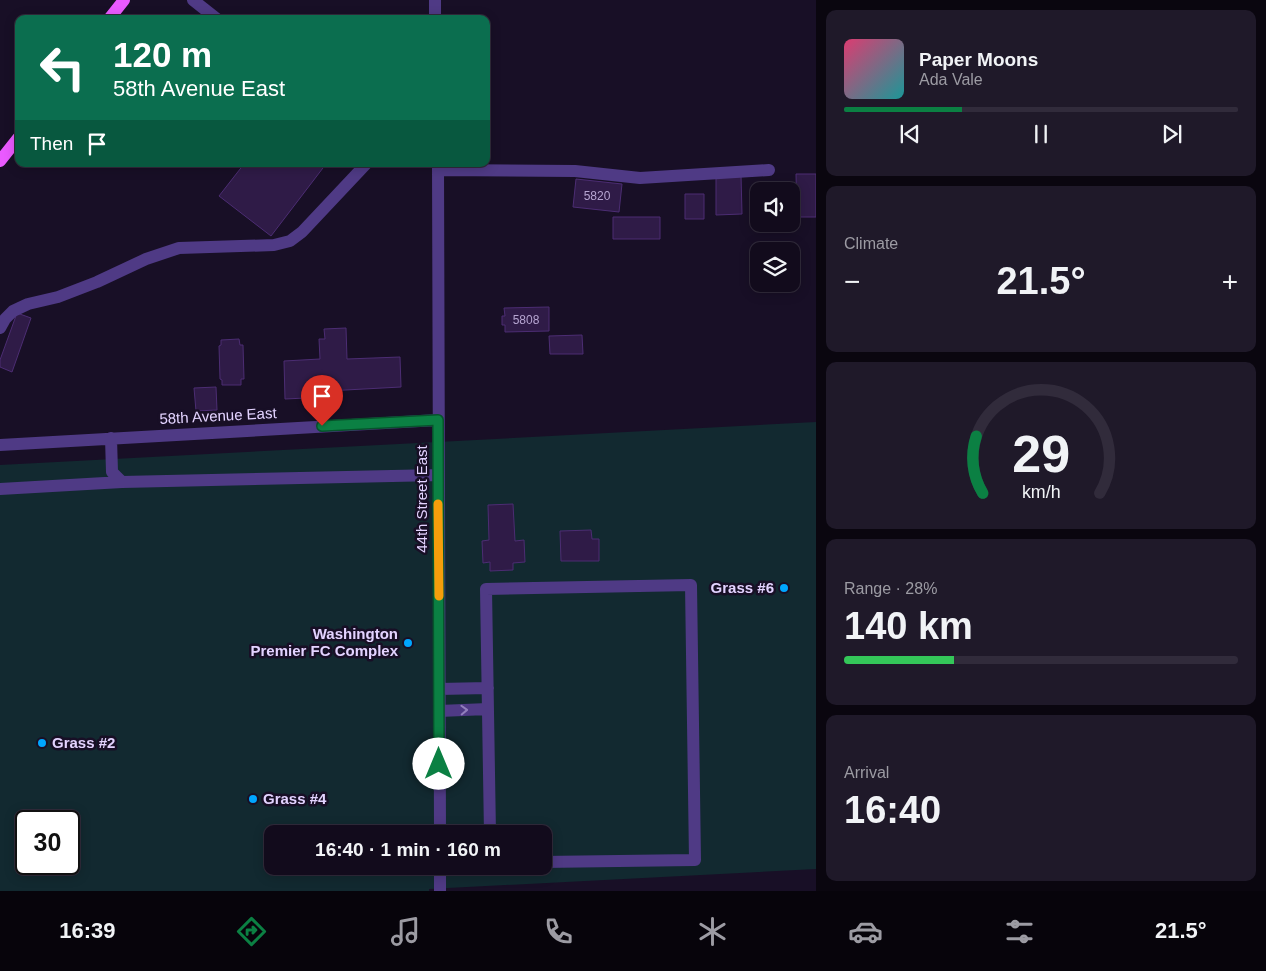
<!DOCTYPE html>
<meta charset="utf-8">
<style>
:root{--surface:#120b1c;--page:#1f1929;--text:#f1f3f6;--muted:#9c9ba3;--line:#312b3b;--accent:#0b8043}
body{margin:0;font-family:Arial,sans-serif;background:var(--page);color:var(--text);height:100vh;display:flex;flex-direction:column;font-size:19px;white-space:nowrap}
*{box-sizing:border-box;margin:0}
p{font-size:16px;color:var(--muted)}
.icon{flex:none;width:28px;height:28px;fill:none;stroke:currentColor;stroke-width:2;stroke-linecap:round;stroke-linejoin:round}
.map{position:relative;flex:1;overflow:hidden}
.drawer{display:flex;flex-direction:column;gap:10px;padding:10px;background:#0a060f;width:450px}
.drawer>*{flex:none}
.hud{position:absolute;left:15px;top:15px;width:475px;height:152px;border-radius:10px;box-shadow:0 2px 12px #0003,0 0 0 1px var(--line);background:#0b6e4f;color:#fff;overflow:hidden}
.buttons{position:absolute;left:750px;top:182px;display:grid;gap:10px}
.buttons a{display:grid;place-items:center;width:50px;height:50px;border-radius:10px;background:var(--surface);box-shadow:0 2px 12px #0003,0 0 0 1px var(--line);font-size:25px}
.speed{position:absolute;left:15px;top:810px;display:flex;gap:10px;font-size:25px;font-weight:700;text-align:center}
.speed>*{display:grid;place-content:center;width:65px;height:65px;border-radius:50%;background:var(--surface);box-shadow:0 2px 12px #0003,0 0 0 1px var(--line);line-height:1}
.speed .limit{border:2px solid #111;border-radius:8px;background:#fff;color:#111}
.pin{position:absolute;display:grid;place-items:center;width:42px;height:42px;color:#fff;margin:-51px -21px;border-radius:50% 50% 50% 0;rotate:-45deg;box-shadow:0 0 5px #0007}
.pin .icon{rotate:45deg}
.me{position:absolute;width:55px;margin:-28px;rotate:0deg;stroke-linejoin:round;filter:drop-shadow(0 0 4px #0008)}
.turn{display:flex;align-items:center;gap:18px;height:105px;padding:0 15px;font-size:22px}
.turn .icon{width:65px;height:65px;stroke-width:2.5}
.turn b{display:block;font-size:35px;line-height:42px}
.then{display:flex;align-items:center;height:48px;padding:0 15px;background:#0003;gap:10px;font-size:19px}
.big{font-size:38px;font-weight:800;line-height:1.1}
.drawer .widget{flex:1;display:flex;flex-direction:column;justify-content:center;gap:8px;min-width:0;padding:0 18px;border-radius:10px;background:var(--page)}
.drawer .dial{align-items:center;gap:0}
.dial svg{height:130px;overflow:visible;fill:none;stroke:var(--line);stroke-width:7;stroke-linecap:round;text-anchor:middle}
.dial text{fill:var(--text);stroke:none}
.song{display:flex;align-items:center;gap:15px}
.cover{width:60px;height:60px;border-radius:8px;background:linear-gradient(135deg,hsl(340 70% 55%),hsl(180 70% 35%))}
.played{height:5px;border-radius:2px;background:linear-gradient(90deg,var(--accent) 30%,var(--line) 30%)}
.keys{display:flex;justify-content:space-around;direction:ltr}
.heat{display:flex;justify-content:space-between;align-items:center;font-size:28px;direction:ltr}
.charge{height:8px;border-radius:4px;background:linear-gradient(90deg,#34c759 28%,var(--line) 0)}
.trip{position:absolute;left:264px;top:825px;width:288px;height:50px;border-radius:10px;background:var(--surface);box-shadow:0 2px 12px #0003,0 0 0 1px var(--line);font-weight:800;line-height:50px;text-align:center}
.tabs{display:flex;height:80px;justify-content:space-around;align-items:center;background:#07040b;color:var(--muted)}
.tabs .icon{width:35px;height:35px}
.tabs .on{color:var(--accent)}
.tabs b{font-size:22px;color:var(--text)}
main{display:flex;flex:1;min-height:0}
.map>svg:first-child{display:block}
</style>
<main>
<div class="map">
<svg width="816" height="891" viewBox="0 0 816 891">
<rect width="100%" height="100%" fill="#180f26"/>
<path fill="#122930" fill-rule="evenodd" d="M816,422v447l-387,20v2h-429v-426zM26,821h43v43h-43zM272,834h270v32h-270z"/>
<path fill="#2f1b47" stroke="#4c2d73" d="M244,164h82l-55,72 -52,-40z
M796,174h20v43h-19z
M716,175h25l1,39 -26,1z
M576,179l46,5 -3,28 -46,-5z
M685,194h19v25h-19z
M613,217h47v22h-47z
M549,307v24l-44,1v-7h-3v-9h3l-1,-8z
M17,313l14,5 -19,54 -12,-5v-7z
M346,328l1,31 53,-2 1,30 -74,4v6l-42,2 -1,-38 36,-2 -1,-20h6l-1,-10z
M582,335l1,19h-33l-1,-18z
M239,339l1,6h3l1,34h-3v6h-19v-5l-2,-1 -1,-33 2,-1v-5z
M216,387l1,23 -21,1 -2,-23z
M513,504l2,37 9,-1 1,22 -12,1v7l-23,1v-9l-7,1 -1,-22 7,-1 -1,-35z
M591,530l1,9h7v22h-38l-1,-30z"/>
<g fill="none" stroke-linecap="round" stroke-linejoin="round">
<path stroke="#4f3a85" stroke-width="12" d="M193,0l24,19
M435,0v19
M438,164l2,670
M438,170l137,1 65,7 129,-8
M0,328l5,-9 8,-8 15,-7 30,-7 39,-15 49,-23 33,-11 95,-3 16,-4 12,-9 64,-68
M111,438l1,34 10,10 316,-7
M0,445l438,-25
M0,489l122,-7
M439,689l49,-1
M439,711l49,-2
M490,834l-4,-245 205,-4 4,275 -153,2
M440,866v25"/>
<path stroke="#ea5aff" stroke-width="12" d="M109,19l15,-19
M0,161l19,-24"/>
</g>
<defs><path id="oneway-chevron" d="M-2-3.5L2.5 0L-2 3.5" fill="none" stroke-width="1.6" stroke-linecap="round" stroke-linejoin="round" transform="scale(1.25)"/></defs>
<use stroke="#927fbc" href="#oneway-chevron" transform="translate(464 710) rotate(-2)"/>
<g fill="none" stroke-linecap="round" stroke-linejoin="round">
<defs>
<path id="route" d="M322,426l116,-6 1,344"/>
</defs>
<use href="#route" stroke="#07532c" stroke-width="12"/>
<use href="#route" stroke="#0b8043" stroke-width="9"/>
<path stroke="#f59e0b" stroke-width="9" d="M438,504l1,92"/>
</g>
<g fill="#00a6fe" stroke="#180f26" stroke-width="2">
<circle cx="784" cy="588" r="5"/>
<circle cx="408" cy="643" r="5"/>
<circle cx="42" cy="743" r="5"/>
<circle cx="253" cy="799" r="5"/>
</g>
<g text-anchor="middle" stroke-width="5" stroke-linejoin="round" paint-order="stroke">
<g font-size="12" fill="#b6a5d1">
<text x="597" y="200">5820</text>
<text x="526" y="324">5808</text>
</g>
<g font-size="15" fill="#e3d3ff" stroke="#180f26">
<text transform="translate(218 416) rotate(-3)" y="5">58th Avenue East</text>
<text transform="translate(422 499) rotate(-90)" y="5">44th Street East</text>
</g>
<g font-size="15" font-weight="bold" fill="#e3d3ff" stroke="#180f26" text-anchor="end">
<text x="774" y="593">Grass #6</text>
<text x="398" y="639">Washington<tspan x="398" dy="17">Premier FC Complex</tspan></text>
<text x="52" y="748" text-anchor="start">Grass #2</text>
<text x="263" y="804" text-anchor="start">Grass #4</text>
</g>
</g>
</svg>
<div class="buttons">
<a><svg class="icon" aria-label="sound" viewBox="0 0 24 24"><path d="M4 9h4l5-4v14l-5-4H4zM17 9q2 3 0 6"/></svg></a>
<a><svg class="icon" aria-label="layers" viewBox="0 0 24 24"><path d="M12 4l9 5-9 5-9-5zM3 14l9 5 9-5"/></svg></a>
</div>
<div class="speed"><div class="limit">30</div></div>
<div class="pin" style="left:322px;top:426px;background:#d93025"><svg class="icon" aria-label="arrive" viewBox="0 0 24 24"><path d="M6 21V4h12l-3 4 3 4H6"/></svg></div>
<svg class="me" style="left:439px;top:764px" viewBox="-20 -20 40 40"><circle r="19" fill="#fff"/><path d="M0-13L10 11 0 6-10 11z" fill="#0b8043"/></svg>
<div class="trip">16:40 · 1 min · 160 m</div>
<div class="hud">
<div class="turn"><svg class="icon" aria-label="left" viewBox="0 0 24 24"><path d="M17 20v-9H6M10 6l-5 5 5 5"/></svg><div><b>120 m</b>58th Avenue East</div></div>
<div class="then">Then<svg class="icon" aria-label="arrive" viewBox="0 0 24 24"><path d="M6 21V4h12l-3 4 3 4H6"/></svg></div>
</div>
</div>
<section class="drawer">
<div class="widget">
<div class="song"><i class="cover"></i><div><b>Paper Moons</b><p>Ada Vale</p></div></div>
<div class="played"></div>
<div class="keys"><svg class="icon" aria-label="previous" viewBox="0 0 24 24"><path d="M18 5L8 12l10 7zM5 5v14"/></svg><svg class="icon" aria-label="pause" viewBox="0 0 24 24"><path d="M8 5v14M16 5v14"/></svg><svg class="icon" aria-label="next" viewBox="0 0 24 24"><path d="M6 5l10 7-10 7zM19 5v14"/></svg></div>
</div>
<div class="widget"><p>Climate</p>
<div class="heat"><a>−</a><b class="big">21.5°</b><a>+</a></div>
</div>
<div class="widget dial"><svg viewBox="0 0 100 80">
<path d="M14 69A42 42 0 1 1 86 69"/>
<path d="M14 69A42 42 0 0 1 10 34" stroke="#0b8043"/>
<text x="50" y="56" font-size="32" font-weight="700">29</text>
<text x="50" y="72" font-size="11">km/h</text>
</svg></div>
<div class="widget"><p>Range · 28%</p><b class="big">140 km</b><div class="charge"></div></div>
<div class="widget"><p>Arrival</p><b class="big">16:40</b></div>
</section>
</main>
<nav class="tabs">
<b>16:39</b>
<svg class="icon on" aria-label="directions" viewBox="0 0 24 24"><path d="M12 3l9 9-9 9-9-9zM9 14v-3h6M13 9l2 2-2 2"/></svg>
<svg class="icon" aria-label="music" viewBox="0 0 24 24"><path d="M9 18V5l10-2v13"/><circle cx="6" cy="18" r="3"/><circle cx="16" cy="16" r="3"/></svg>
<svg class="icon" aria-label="phone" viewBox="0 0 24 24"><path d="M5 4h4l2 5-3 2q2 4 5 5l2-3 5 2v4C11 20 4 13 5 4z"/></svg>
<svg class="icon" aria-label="climate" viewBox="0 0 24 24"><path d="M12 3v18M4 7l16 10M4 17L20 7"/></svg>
<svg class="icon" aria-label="car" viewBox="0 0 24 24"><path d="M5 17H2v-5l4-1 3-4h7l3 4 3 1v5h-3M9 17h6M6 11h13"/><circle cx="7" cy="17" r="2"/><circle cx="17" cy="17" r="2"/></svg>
<svg class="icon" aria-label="filters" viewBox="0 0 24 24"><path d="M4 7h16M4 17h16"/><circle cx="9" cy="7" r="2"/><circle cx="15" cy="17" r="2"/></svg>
<b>21.5°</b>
</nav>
